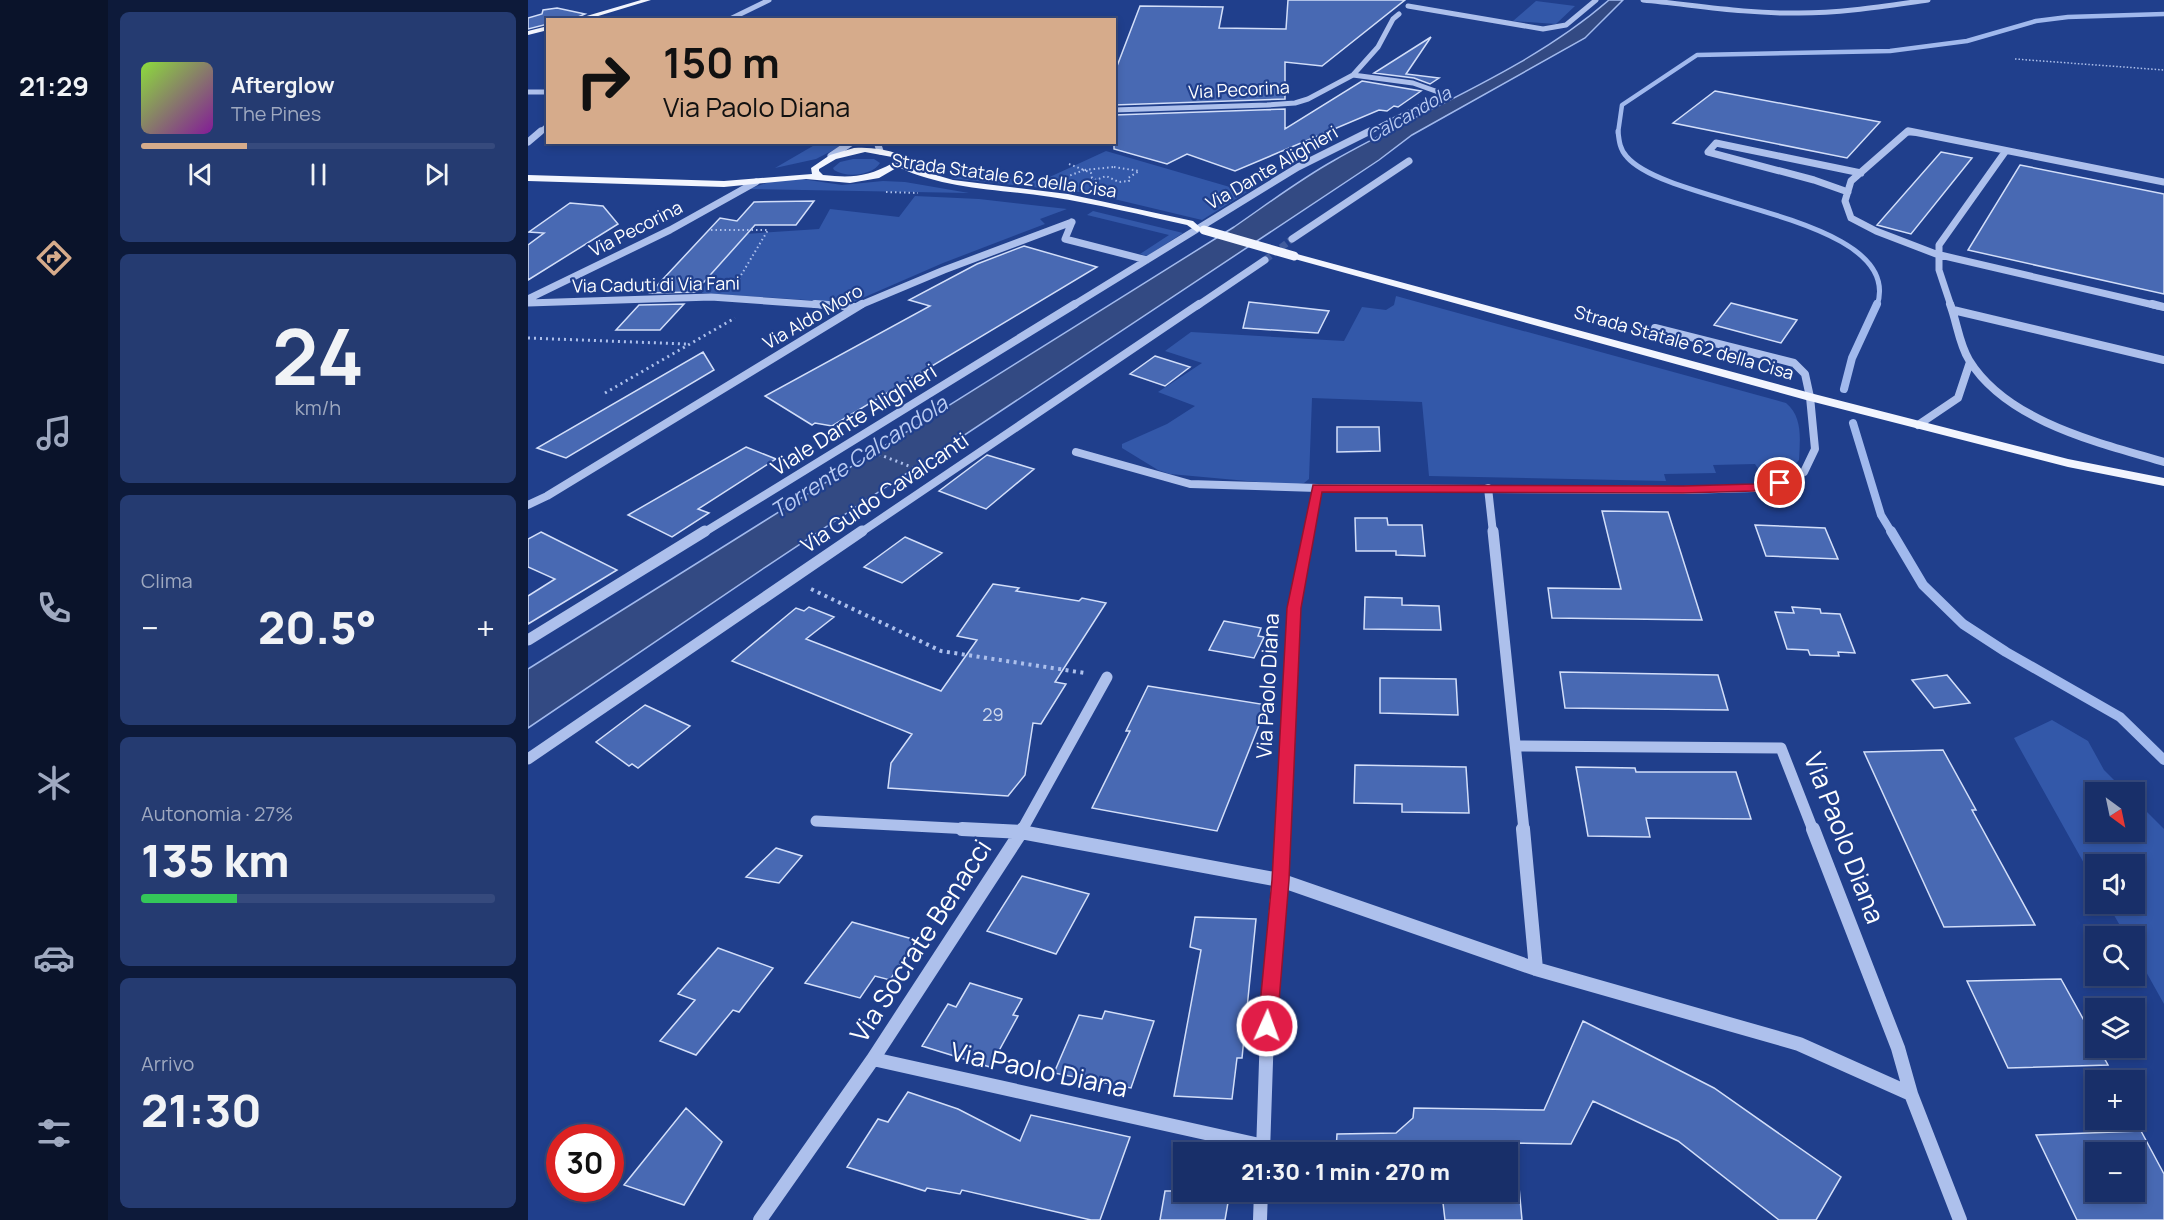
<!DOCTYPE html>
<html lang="it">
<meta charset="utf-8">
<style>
:root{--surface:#182f69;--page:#253b71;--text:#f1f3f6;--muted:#9fa9c0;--line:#364a7d;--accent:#d6ab8b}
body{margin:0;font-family:Manrope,sans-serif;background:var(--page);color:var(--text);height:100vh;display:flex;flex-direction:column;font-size:22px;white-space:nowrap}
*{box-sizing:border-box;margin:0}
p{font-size:20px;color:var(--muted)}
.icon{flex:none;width:33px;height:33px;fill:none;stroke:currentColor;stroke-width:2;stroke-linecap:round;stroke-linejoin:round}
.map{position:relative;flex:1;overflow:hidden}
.sheet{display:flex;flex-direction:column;gap:12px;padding:12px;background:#0d1a3a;width:420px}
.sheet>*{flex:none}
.guide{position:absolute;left:18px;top:18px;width:570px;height:126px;border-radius:0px;box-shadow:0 3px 9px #0003,0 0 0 2px var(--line);background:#d6ab8b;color:#111;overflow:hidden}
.needle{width:39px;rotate:147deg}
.tools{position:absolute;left:1557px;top:782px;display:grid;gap:12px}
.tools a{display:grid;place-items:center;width:60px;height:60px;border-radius:0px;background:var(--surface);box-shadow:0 3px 9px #0003,0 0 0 2px var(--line);font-size:30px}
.speed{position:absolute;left:18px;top:1124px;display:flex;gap:12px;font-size:30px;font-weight:700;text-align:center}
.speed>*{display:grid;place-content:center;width:78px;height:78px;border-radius:50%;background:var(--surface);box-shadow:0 3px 9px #0003,0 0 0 2px var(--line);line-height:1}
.speed .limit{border:9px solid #d22;background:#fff;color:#111}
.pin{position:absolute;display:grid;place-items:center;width:51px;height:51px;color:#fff;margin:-26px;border:3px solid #fff;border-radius:50%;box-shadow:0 2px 6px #0007}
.me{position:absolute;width:66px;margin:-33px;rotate:2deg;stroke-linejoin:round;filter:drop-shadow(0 0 4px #0008)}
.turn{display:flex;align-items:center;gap:21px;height:126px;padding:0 18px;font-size:27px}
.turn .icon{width:78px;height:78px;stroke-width:2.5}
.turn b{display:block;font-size:42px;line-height:51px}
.big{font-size:45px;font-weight:800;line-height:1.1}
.sheet .card{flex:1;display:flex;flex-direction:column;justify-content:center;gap:9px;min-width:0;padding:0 21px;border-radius:9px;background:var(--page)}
.sheet .dial{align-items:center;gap:0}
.dial b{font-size:78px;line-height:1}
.song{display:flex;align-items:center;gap:18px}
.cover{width:72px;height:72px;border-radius:9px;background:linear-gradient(135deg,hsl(90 70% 55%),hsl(290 70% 35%))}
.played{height:6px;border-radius:3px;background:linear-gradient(90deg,var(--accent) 30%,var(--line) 30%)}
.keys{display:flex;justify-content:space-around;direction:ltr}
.heat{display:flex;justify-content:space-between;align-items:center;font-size:33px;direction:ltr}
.charge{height:9px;border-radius:4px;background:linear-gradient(90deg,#34c759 27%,var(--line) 0)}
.trip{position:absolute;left:645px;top:1142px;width:345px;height:60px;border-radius:0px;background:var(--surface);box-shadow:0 3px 9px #0003,0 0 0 2px var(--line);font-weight:800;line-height:60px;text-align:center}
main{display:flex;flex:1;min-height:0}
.dock{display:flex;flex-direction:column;width:108px;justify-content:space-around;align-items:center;background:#0a132a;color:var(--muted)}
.dock .icon{width:42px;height:42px}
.dock .current{color:var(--accent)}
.dock b{font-size:27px;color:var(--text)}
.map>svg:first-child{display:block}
</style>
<main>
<nav class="dock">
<b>21:29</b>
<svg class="icon current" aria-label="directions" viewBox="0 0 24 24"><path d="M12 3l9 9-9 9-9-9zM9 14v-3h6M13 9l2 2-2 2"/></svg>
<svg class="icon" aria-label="music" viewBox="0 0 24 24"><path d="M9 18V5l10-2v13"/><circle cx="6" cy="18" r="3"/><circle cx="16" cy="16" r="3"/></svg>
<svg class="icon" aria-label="phone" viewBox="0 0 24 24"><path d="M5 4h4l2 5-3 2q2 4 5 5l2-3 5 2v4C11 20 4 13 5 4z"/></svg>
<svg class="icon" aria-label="climate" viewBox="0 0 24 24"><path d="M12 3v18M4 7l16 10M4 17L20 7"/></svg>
<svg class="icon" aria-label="car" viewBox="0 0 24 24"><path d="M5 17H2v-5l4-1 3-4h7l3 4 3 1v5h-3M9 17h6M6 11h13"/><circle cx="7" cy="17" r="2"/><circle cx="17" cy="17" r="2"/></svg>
<svg class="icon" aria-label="filters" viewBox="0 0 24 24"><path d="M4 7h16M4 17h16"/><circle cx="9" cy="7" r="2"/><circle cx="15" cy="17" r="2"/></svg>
</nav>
<section class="sheet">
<div class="card">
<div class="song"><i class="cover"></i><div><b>Afterglow</b><p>The Pines</p></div></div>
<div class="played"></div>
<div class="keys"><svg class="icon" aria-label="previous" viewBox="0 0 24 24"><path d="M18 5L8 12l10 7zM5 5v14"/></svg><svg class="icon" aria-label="pause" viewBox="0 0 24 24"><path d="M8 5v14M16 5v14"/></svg><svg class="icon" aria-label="next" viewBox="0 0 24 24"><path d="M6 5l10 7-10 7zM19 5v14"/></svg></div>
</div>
<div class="card dial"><b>24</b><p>km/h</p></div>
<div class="card"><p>Clima</p>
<div class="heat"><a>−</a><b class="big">20.5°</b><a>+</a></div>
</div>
<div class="card"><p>Autonomia · 27%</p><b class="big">135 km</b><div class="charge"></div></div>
<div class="card"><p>Arrivo</p><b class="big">21:30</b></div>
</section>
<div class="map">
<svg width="1636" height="1220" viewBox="0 0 1636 1220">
<rect width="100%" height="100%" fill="#203f8c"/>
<path fill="#3358a9" d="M1008,1l39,5 -19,18 -43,-3z
M290,143h29l-31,16 -41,9z
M578,151l141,41 -45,28 -113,-27 -140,-15 26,-2 66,5z
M325,159h21l6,4c-8,13 -34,15 -46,7l-1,-2 7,-6z
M274,179l40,6 41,-4 22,1 64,11 -220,-4 23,-8z
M387,196l64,3 88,10 -27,10 5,5 -102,39 -92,40 -149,-10 4,-12 39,-47 74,-5 11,-20 69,8z
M565,211l90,22 -36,23 -7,-2 29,-19 -82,-20z
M868,296l390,107c17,14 14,36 13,57l-10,11 -25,7 -9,-14 -42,1 3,8 -52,1 2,7 -237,-5 -7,-74 -110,-4 -3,81 -5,4 -13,2 -121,-11 -12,-4 -36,-22v-4l45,-20 28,-18 -37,-14 44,-29 -37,-12 26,-19 153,9 18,-34 24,3 8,-5z
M1524,720l36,21 16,29 22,22h-30v39h38l1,-31 29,29v175l-29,-52 -1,-16h-8l-19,-33h27v-39h-38l-1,19 -81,-145z"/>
<path fill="#334a83" stroke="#a1b9ed" stroke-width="1.5" d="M1081,0h14l-38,38 -173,97 -33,25 -612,406 -239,162v-59l706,-442c32,-22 65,-47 99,-66 91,-52 197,-92 276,-161z"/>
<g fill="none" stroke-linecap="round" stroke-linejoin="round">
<path stroke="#a1b9ed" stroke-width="4.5" d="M1090,133l4,-28 75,-50 193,-4 77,-10 69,-20 32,-4 96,-3"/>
<path stroke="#a1b9ed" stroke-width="5" d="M1090,131c1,10 2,19 9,26 42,49 280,59 250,149"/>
<path stroke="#a1b9ed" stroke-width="8" d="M1316,389l8,-31 25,-54
M1325,423l28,92 11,18"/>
<path stroke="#a1b9ed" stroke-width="10" d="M1363,531l32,54 40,39 43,28 114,65 44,43"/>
</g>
<path fill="#4869b3" stroke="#d2def9" stroke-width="1.5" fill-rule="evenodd" d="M760,0h117l-83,66 -37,-4v37l-171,6v-31l26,-68 83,1 -4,21 67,1z
M29,8l28,6 -14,6h-23v4l-20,5v-11l14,-4 1,-4z
M903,37l-25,37 33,4 -9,6 -16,-6 -40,-5z
M834,81l59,10 -23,16 -4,-1 -7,5 -8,-1 -144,61 -48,-17 -20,10 -53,-15v-34l171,-6v20z
M1187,91l165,31 -33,36 -174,-35z
M1413,152l31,6 -61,76 -34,-9z
M1492,165l144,29v100l-196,-44z
M286,201l-18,24h-41l-60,67 -45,1 70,-75 17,3 17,-19z
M42,203l33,3 15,18 -90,56v-35l16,-12 -15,-1z
M496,246l73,21 -265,159 -17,-3 -3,2 -47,-29 165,-90 -21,-6 68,-36z
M721,302l80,9 -11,22 -75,-5z
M1203,303l66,17 -16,23 -67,-18z
M156,304l-24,26h-44l23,-25z
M175,352l11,18 -148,88 -29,-10z
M627,356l35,11 -25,19 -35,-12z
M809,427h42l1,24 -43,1z
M218,447l30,12 -78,50 11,4 -37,24 -44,-22z
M459,455l47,14 -48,40 -47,-18z
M1074,511l66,1 34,108 -150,-2 -4,-30 73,1z
M827,518h32l1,7h34l3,31 -29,-1v-4h-40z
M1227,525l70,3 13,31 -72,-3z
M13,532l76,38 -89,54v-28l27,-17 -27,-12v-28z
M377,537l37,16 -40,30 -38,-16z
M465,584l26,4 -3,3 63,10 3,-3 24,5 -51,79 11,2 -25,40 -8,-1 -8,52 -17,21 -120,-8 3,-25 21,-29 -180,-73 64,-53 8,3 5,-4 25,10 -28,22 135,52 36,-51 -20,-4z
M837,597l37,1v7l37,1 2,24 -77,-1z
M1264,607l28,2 1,4 19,1 15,39 -17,-1 1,4 -29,-1 -2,-5 -21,-1 -12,-37 19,1z
M696,621l37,7 -3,8 6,1 -10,21 -45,-8z
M1032,672l158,3 10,35 -163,-2z
M1419,675l23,28 -36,5 -22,-28z
M852,678l76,1 2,36 -78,-2z
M620,686l119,19 -50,126 -125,-23 38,-77h-4z
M117,705l45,21 -52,42 -6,-4 -3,2 -33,-24z
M1415,750l33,60h-4l63,115 -91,2 -80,-175z
M827,765l111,2 3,46 -67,-1v-8l-48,-1z
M1048,767l59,1 1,4h100l15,47 -105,-1 4,19 -62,-1z
M248,848l26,8 -23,27 -33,-6z
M494,876l67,18 -33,60 -69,-23z
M667,917l61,2 -14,139h-5l-5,41 -58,-3 27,-146 -11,-3z
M324,922l64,18 -26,40 -15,-4 -15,22 -55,-15z
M190,948l55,20 -34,44 -6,-2 -37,45 -36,-14 35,-41 -17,-6z
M1533,979l35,63v5h2l10,18 -100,3 -41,-87z
M442,983l52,16 -9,16 5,1 -28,51 -68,-21 26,-42 8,3z
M577,1011l49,10 -23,67 -77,-15 25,-58 23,4z
M1055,1021l131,67 127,89 -25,43h-37l-101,-79 -85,-40 -22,43 -56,-1 7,77h-77l-2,-17 -109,-4 1,-8h173v-39h-172l1,-18 59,-1 17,-15 1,-10 130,2z
M380,1092l50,17 62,32 11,-26 99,22 -30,83h-9l-129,-30 -2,4 -33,-6 -2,3 -78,-24 31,-48 10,3z
M158,1108l36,34 -38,63 -60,-20z
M1613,1131l23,43v46h-87l-41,-85zM1568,1152h38v39h-38z
M637,1191h65l-5,29h-65z"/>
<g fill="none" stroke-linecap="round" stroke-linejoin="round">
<path stroke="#415c9d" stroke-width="7" stroke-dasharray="7 3" stroke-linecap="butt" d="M737,260l27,-21"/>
<path stroke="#adc0ec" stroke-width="1.5" stroke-dasharray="1.5 2" stroke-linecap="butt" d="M1487,59l149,11"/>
<path stroke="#adc0ec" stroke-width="2" stroke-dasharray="1.5 3" stroke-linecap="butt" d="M541,164l15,6
M586,167l25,4 -11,7 1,3 -10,1 -13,-6 -10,4 -4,-2 -1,-5 -7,-3z
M538,177l18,-7
M358,192l32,1
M183,230h57l-31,52"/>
<path stroke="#adc0ec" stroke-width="3" stroke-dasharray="2 4" stroke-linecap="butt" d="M0,338l158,6
M77,393l130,-75
M345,452l46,18"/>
<path stroke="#adc0ec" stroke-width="4" stroke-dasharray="3 4.5" stroke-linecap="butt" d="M283,589l130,62 144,22"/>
<path stroke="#adc0ec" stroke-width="5" d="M1115,0c52,5 104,14 156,13 44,0 86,-7 129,-13
M880,6l135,23 23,-4 30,-25
M200,20l41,-20
M825,75l60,8 28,10 -16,11 -58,29
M0,92h20
M586,110l153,-5 28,-2 13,-4 45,-24 25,-28 15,-28 6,-5
M11,133l9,-8
M1378,133h10"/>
<path stroke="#adc0ec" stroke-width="7" d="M1380,131l-57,50 -6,20 6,17 25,13 60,23 222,52
M1381,131l255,51
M0,142l13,-11
M349,142l3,9
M303,156l21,-14
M1320,192l-34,-12 -106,-28 8,-9 145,30
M544,222l-7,17 82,21
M764,239l117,-78
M0,299l142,-69 86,-48
M0,303l183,-6 125,9
M330,306l86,-36 128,-48
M544,306l226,-139 72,-36
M669,306l68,-46
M1423,306l-12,-36v-25l66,-93"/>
<path stroke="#adc0ec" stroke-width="8" d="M287,304l40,3
M1422,304c7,18 9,40 19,56 38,62 131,83 195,102
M1624,304l12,3
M1425,310l211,50
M1390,425l40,-27 12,-36
M548,452l114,32 127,4
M960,488l5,45
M0,505l19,-9 315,-192
M175,533l372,-229
M332,533l339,-229
M780,533l9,-45 366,2 71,-2 26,-5 24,-11 11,-23 -5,-52 -5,-23 -11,-11 -139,-35"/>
<path stroke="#adc0ec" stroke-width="11" d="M965,531l31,299
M0,640l177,-109
M988,746l265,2 32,82
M0,759l334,-228
M288,821l174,9
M494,830l85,-153
M755,830l11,-222 15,-77"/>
<path stroke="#adc0ec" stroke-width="14" d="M434,829l59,3 259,48 256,89 263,75 112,50 49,126
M995,829l13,140
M1285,829l85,219 13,46
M345,1059l391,87
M735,1152l5,-150 15,-173
M232,1220l113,-161 150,-230
M732,1220l1,-29"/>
<path fill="#f2f5fe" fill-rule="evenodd" d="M113,0h10l-66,20h-12z
M20,26v4l-20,5v-4z
M326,148c16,-1 30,1 45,6l3,9 17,7 34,10 115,14 125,27 9,8 -5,3 -10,-7c-45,-10 -90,-21 -136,-28 -52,-8 -104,-7 -153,-30l-19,11 -29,5 -44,-4 -82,8 -196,-6v-6l196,6 88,-7 -1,-6 19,-13zM337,152l27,5 1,6c-26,14 -41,15 -70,12l-4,-4v-2l17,-10z
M763,254h6l517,140 254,65 96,19v8l-96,-19 -262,-67 -515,-142z"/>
<path stroke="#f2f5fe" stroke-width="9" d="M676,230l90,26"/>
</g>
<path fill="#e11d48" stroke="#92132f" stroke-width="1.5" d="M1252,479l5,1v6l-31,5 -71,2 -361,-1 -21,116 -12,272 -12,146 -3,6 -7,3 -6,-3 -3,-6 14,-146 15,-272 26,-123 370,1 71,-2z"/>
<g text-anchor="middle" stroke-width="4.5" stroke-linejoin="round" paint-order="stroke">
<g font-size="18" fill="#fff" stroke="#203f8c">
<text transform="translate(711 90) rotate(-3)" y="6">Via Pecorina</text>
<text transform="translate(744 168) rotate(-30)" y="6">Via Dante Alighieri</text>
<text transform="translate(476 176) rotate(8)" y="6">Strada Statale 62 della Cisa</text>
<text transform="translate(108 229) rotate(-27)" y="6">Via Pecorina</text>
<text transform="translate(128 285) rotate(-1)" y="6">Via Caduti di Via Fani</text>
<text transform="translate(285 317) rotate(-30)" y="6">Via Aldo Moro</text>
<text transform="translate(1156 343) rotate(16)" y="6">Strada Statale 62 della Cisa</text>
</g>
<g font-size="18" font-style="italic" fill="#b9cbf3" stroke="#203f8c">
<text transform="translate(881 115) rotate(-30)" y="6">Calcandola</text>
</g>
<g font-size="18" fill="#d1daec">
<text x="465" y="721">29</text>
</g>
<g font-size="21" fill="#fff" stroke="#203f8c">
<text transform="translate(326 420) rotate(-32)" y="7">Viale Dante Alighieri</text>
<text transform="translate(357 493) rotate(-34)" y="7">Via Guido Cavalcanti</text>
<text transform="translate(740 686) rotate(-87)" y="7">Via Paolo Diana</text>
</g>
<g font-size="22" font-style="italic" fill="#b9cbf3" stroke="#203f8c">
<text transform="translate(331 457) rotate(-33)" y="8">Torrente Calcandola</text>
</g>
<g font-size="26" fill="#fff" stroke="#203f8c">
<text transform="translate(1316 838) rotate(69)" y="9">Via Paolo Diana</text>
<text transform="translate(393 941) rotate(-57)" y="9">Via Socrate Benacci</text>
<text transform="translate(511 1070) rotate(12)" y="9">Via Paolo Diana</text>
</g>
</g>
</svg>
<div class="tools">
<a><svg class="needle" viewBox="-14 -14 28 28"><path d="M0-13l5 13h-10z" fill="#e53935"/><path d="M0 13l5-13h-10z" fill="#9fa9c0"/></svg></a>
<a><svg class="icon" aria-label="sound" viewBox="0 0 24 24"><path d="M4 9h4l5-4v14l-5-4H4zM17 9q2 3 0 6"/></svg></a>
<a><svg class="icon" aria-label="search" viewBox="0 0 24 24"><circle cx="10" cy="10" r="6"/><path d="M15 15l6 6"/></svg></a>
<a><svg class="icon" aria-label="layers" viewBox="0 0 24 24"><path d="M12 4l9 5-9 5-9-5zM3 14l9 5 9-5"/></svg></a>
<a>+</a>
<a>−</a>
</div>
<div class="speed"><div class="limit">30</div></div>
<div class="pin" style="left:1252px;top:483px;background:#d93025"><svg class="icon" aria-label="arrive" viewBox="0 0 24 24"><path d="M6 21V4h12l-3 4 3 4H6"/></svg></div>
<svg class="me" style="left:739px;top:1026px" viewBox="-20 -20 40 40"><circle r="17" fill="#e11d48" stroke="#fff" stroke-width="3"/><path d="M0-11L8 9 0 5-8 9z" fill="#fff"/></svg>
<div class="trip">21:30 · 1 min · 270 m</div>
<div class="guide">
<div class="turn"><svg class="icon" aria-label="right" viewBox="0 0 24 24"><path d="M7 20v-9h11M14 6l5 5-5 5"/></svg><div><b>150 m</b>Via Paolo Diana</div></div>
</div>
</div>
</main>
